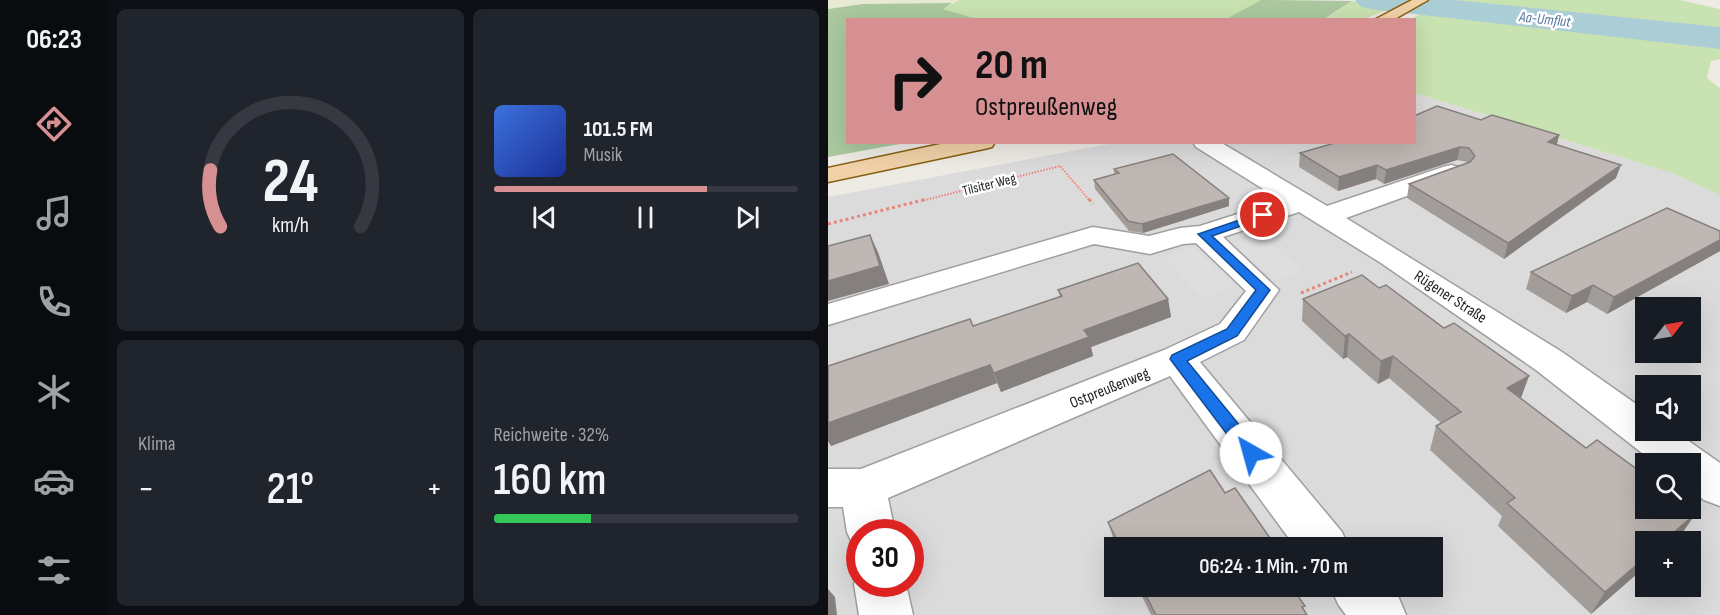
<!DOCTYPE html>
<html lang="de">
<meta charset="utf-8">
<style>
:root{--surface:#171b24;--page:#20242c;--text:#f1f3f6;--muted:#9ea1a6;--line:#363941;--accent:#d69092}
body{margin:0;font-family:"Sofia Sans Condensed",sans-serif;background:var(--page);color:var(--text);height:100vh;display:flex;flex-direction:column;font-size:22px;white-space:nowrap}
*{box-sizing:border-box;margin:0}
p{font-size:20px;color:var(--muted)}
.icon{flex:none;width:33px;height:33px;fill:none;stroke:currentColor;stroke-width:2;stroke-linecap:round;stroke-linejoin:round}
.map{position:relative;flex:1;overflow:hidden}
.details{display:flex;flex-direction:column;gap:9px;padding:9px;background:#0d0f14;width:720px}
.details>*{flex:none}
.banner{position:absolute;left:18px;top:18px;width:570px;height:126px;border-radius:0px;box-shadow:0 6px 24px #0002;background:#d69092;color:#111;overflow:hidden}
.needle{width:39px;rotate:59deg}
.controls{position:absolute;left:807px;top:297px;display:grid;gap:12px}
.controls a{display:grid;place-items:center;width:66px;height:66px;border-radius:0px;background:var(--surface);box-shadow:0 6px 24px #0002;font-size:30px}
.speed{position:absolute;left:18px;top:519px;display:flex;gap:12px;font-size:30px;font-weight:700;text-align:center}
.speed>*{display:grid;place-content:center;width:78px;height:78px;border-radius:50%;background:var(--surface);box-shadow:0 6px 24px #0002;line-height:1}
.speed .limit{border:9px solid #d22;background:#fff;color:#111}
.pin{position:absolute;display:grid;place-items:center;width:51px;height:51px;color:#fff;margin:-26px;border:3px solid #fff;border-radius:50%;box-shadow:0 2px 6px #0007}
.me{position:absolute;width:66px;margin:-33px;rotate:322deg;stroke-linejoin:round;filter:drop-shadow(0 0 4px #0008)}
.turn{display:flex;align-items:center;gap:21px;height:126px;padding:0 30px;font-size:27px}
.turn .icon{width:78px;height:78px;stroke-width:2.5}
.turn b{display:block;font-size:42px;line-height:51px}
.big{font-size:45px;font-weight:600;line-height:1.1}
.details .tile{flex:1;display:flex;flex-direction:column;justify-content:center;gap:9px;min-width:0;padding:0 21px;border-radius:9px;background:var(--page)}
.details .dial{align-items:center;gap:0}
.dial svg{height:156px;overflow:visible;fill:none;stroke:var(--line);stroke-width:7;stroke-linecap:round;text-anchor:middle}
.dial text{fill:var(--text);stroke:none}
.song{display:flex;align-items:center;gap:18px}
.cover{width:72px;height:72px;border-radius:9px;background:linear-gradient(135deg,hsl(220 70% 55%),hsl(230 70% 35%))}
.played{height:6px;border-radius:3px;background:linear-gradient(90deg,var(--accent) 70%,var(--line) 70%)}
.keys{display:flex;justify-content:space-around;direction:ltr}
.heat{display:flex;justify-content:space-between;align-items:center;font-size:33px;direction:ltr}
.charge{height:9px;border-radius:4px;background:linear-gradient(90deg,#34c759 32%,var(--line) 0)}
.details .tiles{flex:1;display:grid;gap:9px;grid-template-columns:repeat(2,1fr)}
.trip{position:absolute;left:276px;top:537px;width:339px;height:60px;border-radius:0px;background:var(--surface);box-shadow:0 6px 24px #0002;font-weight:600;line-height:60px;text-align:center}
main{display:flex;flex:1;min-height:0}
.dock{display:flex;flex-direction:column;width:108px;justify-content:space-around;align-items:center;background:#090b0e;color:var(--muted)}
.dock .icon{width:42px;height:42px}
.dock .selected{color:var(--accent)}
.dock b{font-size:27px;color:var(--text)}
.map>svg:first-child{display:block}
</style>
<main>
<nav class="dock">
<b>06:23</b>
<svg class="icon selected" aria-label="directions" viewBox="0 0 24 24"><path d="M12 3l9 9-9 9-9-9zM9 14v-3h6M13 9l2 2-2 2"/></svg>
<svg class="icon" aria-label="music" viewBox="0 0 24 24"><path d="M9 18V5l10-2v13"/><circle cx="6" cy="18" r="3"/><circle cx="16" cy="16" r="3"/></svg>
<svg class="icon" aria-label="phone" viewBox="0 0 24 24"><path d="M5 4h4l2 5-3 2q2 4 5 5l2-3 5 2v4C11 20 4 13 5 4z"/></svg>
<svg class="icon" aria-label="climate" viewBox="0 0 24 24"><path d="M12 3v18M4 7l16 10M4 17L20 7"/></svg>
<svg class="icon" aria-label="car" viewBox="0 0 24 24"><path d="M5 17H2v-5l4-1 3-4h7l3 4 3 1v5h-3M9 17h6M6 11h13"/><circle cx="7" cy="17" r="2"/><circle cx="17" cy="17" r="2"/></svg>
<svg class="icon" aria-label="filters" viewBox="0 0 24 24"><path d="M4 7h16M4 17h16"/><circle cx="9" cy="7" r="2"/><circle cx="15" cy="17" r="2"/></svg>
</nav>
<section class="details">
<div class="tiles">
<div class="tile dial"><svg viewBox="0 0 100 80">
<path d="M14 69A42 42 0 1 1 86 69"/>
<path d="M14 69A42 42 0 0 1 9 40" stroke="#d69092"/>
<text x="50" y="56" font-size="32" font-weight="700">24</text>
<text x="50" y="72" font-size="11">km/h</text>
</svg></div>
<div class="tile">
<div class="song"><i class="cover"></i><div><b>101.5 FM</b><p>Musik</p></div></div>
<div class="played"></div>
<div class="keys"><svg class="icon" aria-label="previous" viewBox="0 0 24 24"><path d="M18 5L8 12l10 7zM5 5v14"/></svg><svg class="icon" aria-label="pause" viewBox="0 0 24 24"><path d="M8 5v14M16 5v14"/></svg><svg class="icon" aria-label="next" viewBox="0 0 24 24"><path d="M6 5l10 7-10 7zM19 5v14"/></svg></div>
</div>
<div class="tile"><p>Klima</p>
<div class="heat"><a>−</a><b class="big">21°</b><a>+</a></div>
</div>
<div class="tile"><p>Reichweite · 32%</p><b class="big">160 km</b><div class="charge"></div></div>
</div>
</section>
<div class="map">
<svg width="892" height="615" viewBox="0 0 892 615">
<rect width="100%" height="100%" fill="#eeebe5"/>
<path fill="#dcdbdb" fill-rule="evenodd" d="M587,93l257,80 48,22v420h-892v-418l286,-54 300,-1zM818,308h44v44h-44zM818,386h44v44h-44zM818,464h44v44h-44zM32,532h50v52h-50zM818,542h44v44h-44zM286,548h318v38h-318z"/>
<path fill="#e9ead3" d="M0,0h131l-7,3 -89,1 -35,5z"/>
<path fill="#c9e2b1" d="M131,0h302l-35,19 -249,1 -34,-11z
M632,0h220l40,9v24l-267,-30z
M524,1l42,6 -29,12 -41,1z
M598,11l5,2 289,31v15l-9,2 -4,17 13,10v107l-48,-22 -257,-80 -1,-73h-5z"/>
<path fill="#abc89f" d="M433,0l91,1 -28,18h-110h12z
M124,3l-9,6 34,10 -129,1v122l57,1 -77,14v-148l35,-5z"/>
<path fill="#dedede" d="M398,143h87l-52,18z
M431,235l44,35 -27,10 -43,-36z
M365,247l42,40 -31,11 -40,-41z"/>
<path fill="#abcdd6" d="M625,3l267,30v11l-289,-31z"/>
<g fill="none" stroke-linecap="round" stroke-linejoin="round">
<path fill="#abcdd6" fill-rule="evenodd" d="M527,0h100l265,27v22l-350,-40 -10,-3z"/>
<defs>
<path id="minor" d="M365,142h27l107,64 116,-39 8,-2 8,2 4,5 -4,5 -113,41 216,134 84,59v19h27l47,33v43l-16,-6 -14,-10v-26h-34l-120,-94 -155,-107 -82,-51 -76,25 56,53 -35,50 -44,22 142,170 7,16h-53l-126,-172 -282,122 7,34h-35v17l-6,-2 -7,-15 -4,-25h-15v-38h33l303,-119 56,-26 26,-33 -50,-48 -13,1 -33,10 -56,-10 -266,81v-21l265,-77 56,9 31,-8 20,-2 81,-26 -85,-53z
M32,572v12h46l7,31h-54l-5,-31z
M502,586h60l8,10 8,19h-60l-8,-11z"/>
<path id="major" d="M584,0h16l-35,20h-19z
M122,142h45l-3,5 -8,2 -156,33v-14z"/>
</defs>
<use href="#minor" stroke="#9f9f9f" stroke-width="3"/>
<use href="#major" stroke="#876011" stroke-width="3"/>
<path stroke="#e9867b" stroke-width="2" stroke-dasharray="1.5 1.5" stroke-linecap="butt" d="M93,201l139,-35 30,35"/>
<path stroke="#e9867b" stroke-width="3" stroke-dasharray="3 3" stroke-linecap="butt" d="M261,199l4,5
M0,224l99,-25
M473,293l51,-21"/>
<use href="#minor" fill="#fff" fill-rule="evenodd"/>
<use href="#major" fill="#f1d1a8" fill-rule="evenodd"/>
</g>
<path fill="#a39d9a" d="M653,120l78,15 -2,9 59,34 -112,81 -97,-61 2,-14 59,-21 -1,-1 -10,-2 -73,24 -8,-5 -38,12 -39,-24 1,-14z
M286,169l115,37 -86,27 -14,-2 -34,-42 -1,-9 20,-5z
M892,231v20l-113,63 -20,-12 -21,11 -40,-24 5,-17z
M230,290l110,9 3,18 -80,30 2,9 -92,36 -4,-9 -166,63 -3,-5v-75l145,-40 87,-29z
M475,299l218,99 65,50 110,65 -16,23 -89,78 -93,-88 4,-10 -72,-66 6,-24 5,-3 -52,-45 -11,6 -31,-27 -4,2 -41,-38z
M397,493l52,55h-160l-3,-7 -6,-19z
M309,586h156l-1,3 15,26h-156z"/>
<path fill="#85807d" d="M731,135l-3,13 -8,-6z
M632,147l-3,13 -73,24 2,-14z
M549,165l-1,14 -38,12 1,-14z
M793,165l-5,13 -112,81 4,-16z
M401,198v8l-86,27 -1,-9z
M42,235l8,17 11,32 -61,17v-20z
M892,240v11l-113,63 7,-17z
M765,285l-6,17 -21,11 6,-17z
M340,299l3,18 -80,30 2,9 -92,36 -7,-19 90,-43z
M521,334l-2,23 -4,2 2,-23z
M565,356l-4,22 -11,6 3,-23z
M162,365l7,18 -166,63 -3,-5v-18z
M701,376l-8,22 -14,-10z
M868,513l-16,23 -7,6h-10z
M818,557v9l-55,48 14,-22z
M0,589l7,8 2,18h-9z"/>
<path fill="#beb7b3" stroke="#85807d" stroke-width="1.5" d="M609,106l44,14 11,-5 67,20 -11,7 73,23 -113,78 -99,-59 61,-22 5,-6 -6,-8 -9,-1 -74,23 -9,-5 -38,12 -39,-24 38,-11h76v-26z
M345,154l56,44 -87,26 -14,-3 -34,-41 25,-7 -5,-4z
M839,208l53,23v9l-106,57 -21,-12 -21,11 -41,-24z
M42,235l10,31 -52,15v-35z
M310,263l30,36 -84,31 5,7 -95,36 -4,-8 -162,58v-57l142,-47 3,7 89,-30 -4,-6z
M534,275l17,13 7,-3 58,43 10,-5 75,53 -22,12 79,60 11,-8 49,36v32h44l6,5 -33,29h-17v15l-41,35 -98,-89 8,-5 -79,-72 25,-14 -68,-56 -12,5 -32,-27 -4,2 -42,-37z
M382,470l15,23 10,-5 42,60h-156l-13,-26z
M313,586h150l14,20 -3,1 5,8h-151z"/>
<path fill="#1a73e8" stroke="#114b97" stroke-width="1.5" d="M435,212l4,1v4l-55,19 58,54 -33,46 -50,25 71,87 2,5 -2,5 -7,2 -6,-2 -75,-99 2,-4 55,-26 29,-39 -58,-56z"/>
<g text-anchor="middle" stroke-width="5" stroke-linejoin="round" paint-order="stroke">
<g font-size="14" fill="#1e1e1e" stroke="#fff">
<text transform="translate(161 184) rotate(-14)" y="5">Tilsiter Weg</text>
</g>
<g font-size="15" font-style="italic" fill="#53779c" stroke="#fff">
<text transform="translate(717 19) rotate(6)" y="5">Aa-Umflut</text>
</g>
<g font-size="16" fill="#1e1e1e" stroke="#fff">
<text transform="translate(623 296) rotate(33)" y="6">Rügener Straße</text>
<text transform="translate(281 387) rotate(-22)" y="6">Ostpreußenweg</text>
</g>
</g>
</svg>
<div class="controls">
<a><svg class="needle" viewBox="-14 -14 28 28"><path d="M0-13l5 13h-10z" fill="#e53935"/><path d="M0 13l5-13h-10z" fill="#9ea1a6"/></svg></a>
<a><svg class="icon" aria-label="sound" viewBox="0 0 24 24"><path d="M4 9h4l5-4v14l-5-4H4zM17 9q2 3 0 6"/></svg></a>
<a><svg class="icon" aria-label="search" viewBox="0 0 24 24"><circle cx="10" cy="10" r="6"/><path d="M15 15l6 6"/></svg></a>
<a>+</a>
</div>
<div class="speed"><div class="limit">30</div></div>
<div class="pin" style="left:435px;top:215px;background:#d93025"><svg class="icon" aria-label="arrive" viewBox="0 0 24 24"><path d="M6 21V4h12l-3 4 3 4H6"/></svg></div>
<svg class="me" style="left:423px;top:453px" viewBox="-20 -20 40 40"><circle r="19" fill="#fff"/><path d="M0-13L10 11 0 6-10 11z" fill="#1a73e8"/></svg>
<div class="trip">06:24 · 1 Min. · 70 m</div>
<div class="banner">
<div class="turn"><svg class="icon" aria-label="right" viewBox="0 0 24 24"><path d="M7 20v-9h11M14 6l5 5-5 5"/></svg><div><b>20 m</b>Ostpreußenweg</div></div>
</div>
</div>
</main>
